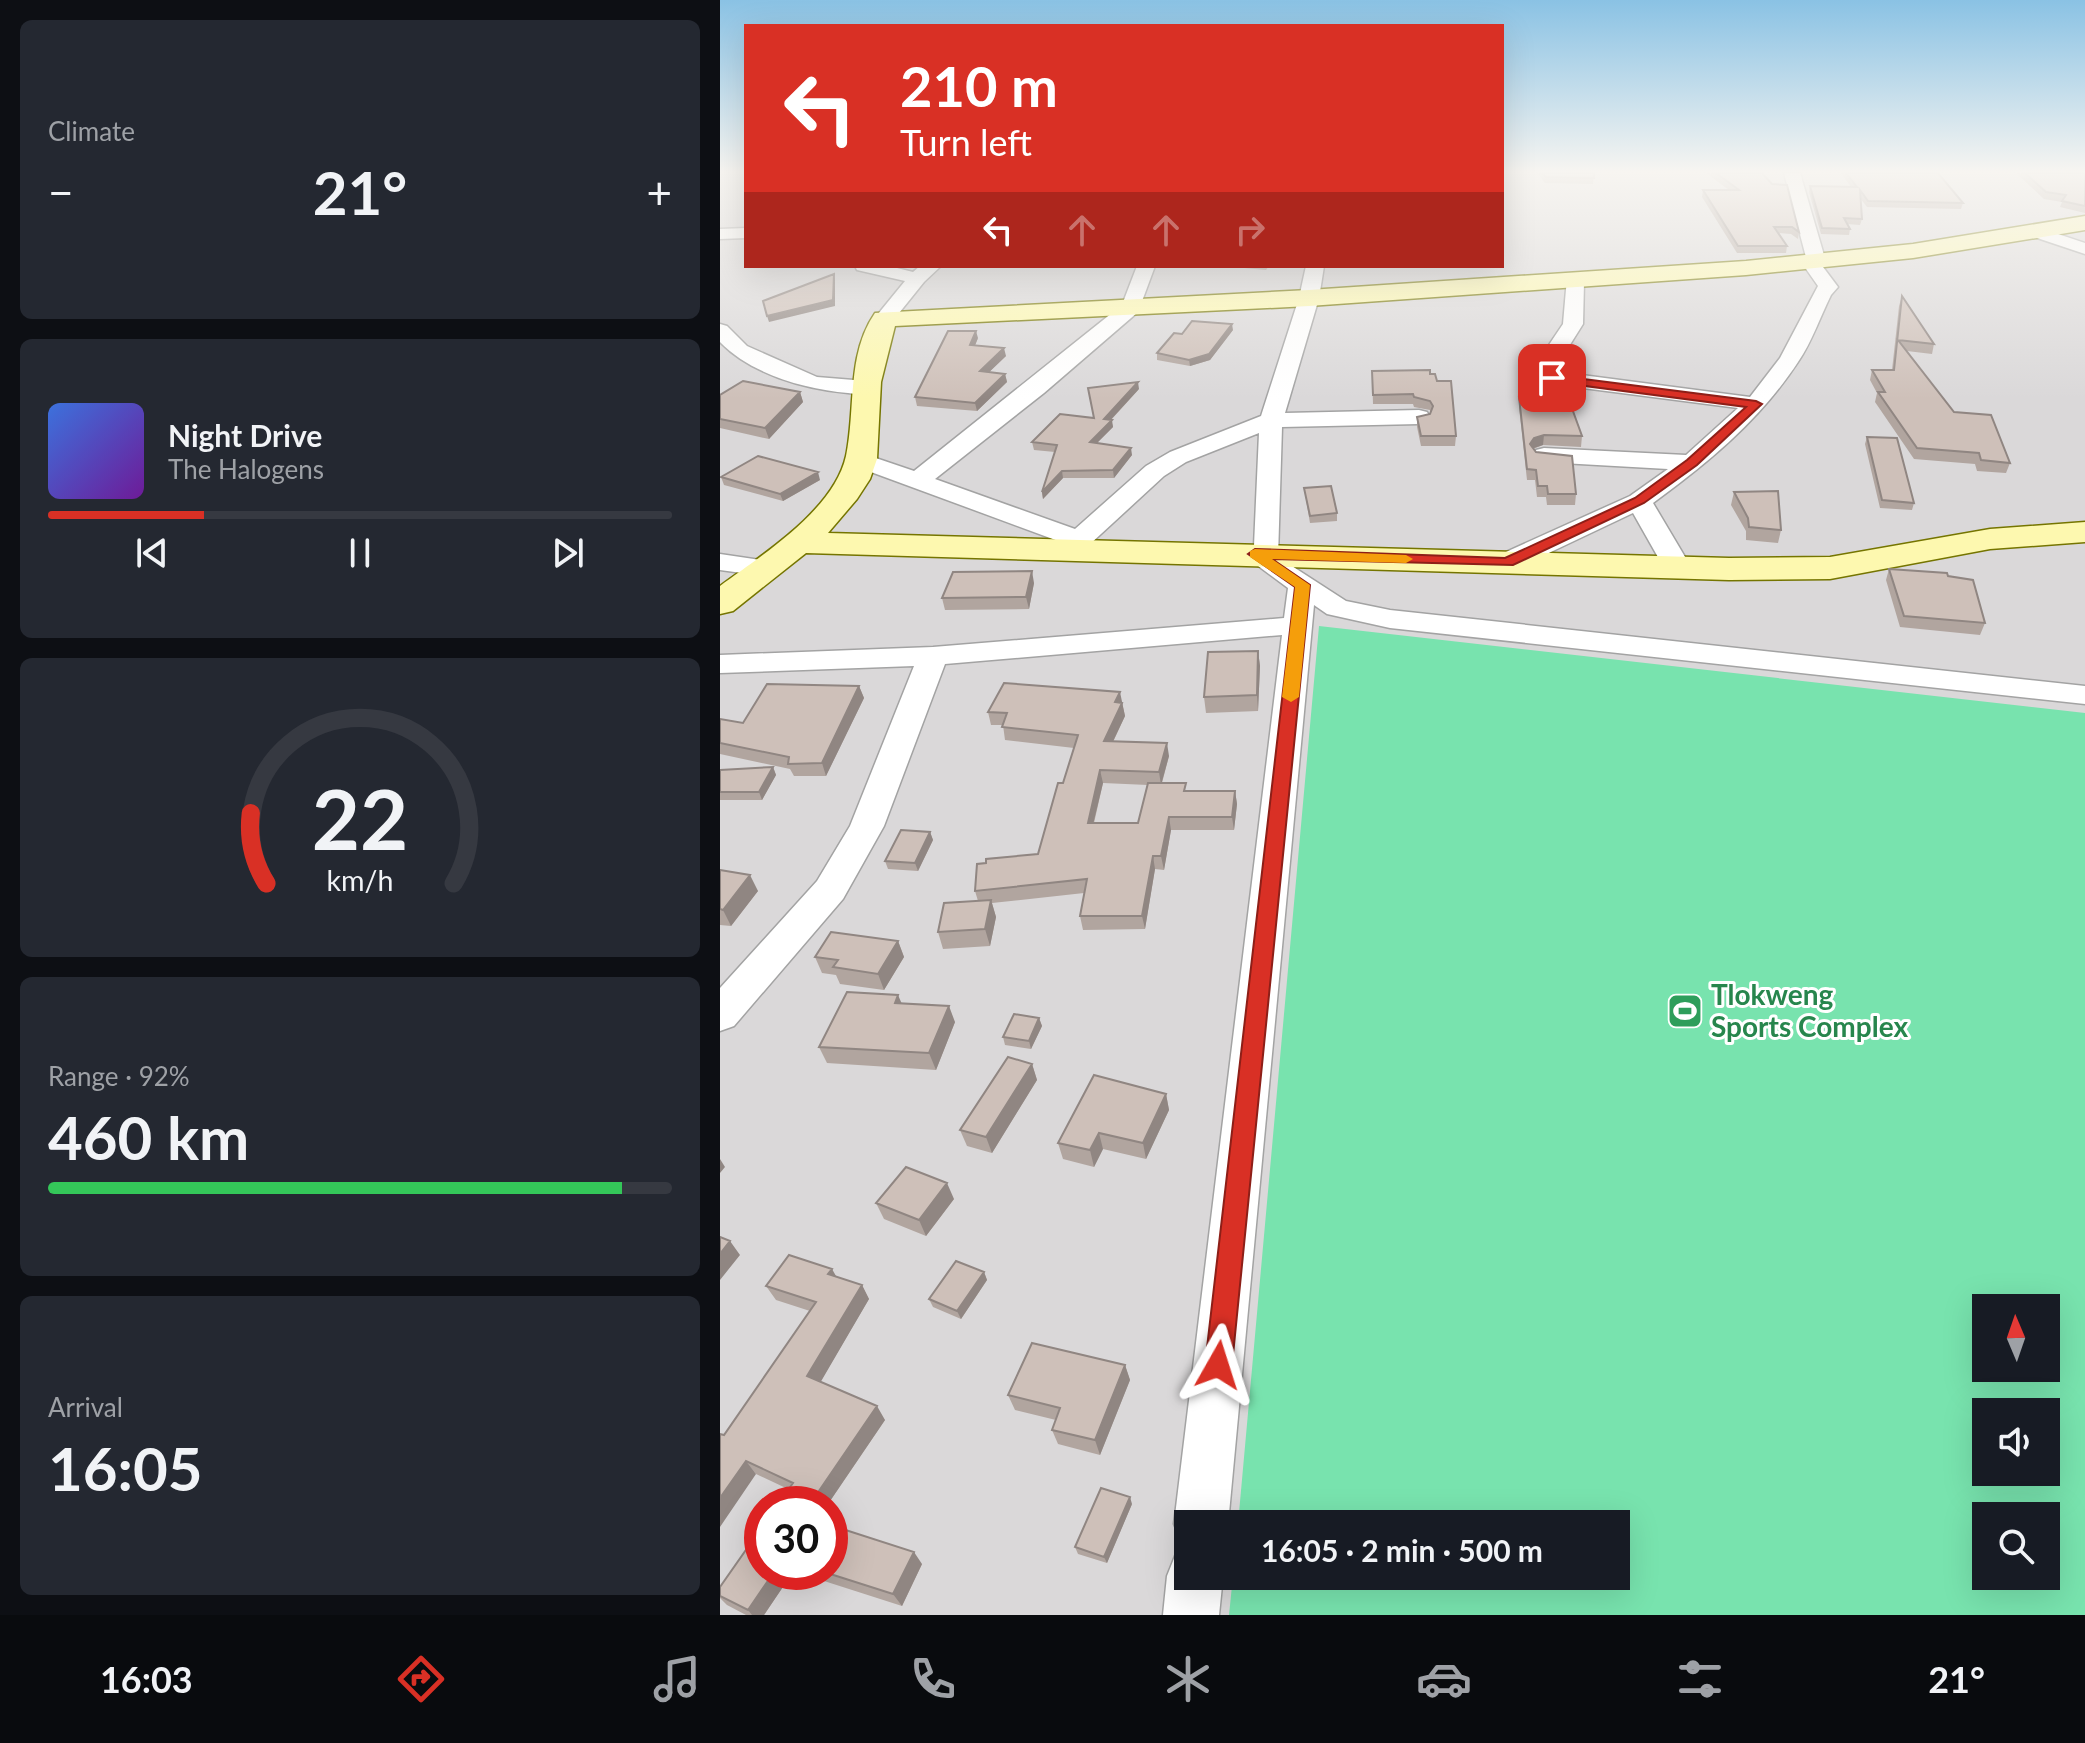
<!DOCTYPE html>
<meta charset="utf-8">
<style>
:root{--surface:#171b24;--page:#242831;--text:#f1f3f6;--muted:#9ea1a6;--line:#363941;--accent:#d93025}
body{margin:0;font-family:Lato,sans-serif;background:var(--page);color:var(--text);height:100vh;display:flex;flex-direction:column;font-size:30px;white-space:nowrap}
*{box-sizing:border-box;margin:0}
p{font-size:26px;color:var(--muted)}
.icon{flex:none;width:44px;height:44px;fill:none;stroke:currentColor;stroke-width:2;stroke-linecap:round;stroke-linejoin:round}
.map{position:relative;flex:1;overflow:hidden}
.side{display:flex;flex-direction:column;gap:20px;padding:20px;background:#0d0f14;width:720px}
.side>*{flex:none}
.hud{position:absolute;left:24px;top:24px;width:760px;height:244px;border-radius:0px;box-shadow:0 8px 32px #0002;background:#d93025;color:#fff;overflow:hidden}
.needle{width:52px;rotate:358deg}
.fabs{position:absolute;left:1252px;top:1294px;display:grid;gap:16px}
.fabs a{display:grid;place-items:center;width:88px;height:88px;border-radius:0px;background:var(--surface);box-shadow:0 8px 32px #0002;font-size:40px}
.speed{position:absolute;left:24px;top:1486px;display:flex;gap:16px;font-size:40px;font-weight:700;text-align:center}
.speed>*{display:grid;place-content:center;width:104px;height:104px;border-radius:50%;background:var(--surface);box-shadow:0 8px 32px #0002;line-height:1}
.speed .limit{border:12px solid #d22;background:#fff;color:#111}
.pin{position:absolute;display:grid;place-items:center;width:68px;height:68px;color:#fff;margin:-34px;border-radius:16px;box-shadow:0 4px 12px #0006}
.me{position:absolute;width:88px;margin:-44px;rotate:6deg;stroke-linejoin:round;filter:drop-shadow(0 0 6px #0008)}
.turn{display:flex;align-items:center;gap:28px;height:168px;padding:0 24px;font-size:36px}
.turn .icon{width:104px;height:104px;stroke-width:2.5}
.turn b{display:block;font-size:56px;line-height:68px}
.lanes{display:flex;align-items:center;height:76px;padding:0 24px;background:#0003;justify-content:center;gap:40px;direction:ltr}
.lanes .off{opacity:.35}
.big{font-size:60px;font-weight:700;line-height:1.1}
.side .widget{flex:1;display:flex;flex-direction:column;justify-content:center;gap:12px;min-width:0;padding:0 28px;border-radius:12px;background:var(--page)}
.side .dial{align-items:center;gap:0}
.dial svg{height:208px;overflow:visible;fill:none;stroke:var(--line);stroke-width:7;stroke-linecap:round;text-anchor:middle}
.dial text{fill:var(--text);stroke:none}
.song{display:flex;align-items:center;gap:24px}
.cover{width:96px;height:96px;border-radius:12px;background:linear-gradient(135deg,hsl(220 70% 55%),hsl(280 70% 35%))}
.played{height:8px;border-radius:4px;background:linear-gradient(90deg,var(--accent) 25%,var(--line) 25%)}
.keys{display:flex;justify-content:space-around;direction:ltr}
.heat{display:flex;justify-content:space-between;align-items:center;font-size:44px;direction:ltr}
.charge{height:12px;border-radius:6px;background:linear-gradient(90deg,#34c759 92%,var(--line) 0)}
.trip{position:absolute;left:454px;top:1510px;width:456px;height:80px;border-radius:0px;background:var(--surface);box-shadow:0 8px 32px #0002;font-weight:700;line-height:80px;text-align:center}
.tab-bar{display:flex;height:128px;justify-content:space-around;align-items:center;background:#090b0e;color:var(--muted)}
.tab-bar .icon{width:56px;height:56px}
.tab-bar .on{color:var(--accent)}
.tab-bar b{font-size:36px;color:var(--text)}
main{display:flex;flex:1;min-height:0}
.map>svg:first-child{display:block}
</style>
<main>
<section class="side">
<div class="widget"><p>Climate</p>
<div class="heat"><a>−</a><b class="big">21°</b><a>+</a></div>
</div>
<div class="widget">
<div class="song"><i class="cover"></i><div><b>Night Drive</b><p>The Halogens</p></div></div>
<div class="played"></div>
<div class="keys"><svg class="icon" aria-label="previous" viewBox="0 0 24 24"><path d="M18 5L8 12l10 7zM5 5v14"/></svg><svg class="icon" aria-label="pause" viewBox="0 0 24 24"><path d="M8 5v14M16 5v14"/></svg><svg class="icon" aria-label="next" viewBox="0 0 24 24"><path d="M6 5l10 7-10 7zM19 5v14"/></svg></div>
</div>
<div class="widget dial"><svg viewBox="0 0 100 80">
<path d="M14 69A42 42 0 1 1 86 69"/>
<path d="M14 69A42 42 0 0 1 8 42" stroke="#d93025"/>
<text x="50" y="56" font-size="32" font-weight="700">22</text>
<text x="50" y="72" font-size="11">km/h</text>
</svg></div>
<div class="widget"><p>Range · 92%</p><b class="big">460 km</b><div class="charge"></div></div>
<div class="widget"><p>Arrival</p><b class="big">16:05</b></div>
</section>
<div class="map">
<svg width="1365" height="1615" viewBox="0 0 1365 1615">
<rect width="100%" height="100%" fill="#eee8e0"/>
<path fill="#dad8d9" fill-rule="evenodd" d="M0,173h26v93h756v-93h583v1442h-1365zM1266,1308h60v60h-60zM1266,1412h60v60h-60zM42,1504h68v68h-68zM1266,1516h60v60h-60zM468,1524h428v52h-428z"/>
<path fill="#78e3ae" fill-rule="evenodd" d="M599,626l766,87v902h-856l4,-39h383v-52h-378zM1266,1308h60v60h-60zM1266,1412h60v60h-60zM1266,1516h60v60h-60z"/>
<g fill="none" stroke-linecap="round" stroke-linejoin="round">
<defs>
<path id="street" d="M1064,173h16l26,89 -3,5 15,20 -7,8c-11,22 -19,47 -33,67 -38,58 -90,101 -145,141l38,64 -4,6h-20l-34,-60 -116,55h-20l-4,-6 4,-6 133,-60 38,-27 -124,-7 -8,-2 -4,-5 4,-5 8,-2 142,7 52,-47 -194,-25 -10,-16 29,-43 4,-46h14l3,4 -1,42 -27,43 3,5 191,25 30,-39 38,-72 -14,-20 3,-5z
M1314,226l51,17v11l-57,-19 -3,-4 3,-4z
M26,228v10l-26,1v-10z
M135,266h34l24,6 7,-6h21l-17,16 -33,41 -7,2 -10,-6 31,-38 -48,-11z
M417,266h18l-17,46 -94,81 -109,86 140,50 71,-63 24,-14 91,-36 38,-118 7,-32h18l-5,32 -34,115 134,-3 8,2 3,5 -3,5 -8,2 -137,3 -4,130 68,44 44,9 695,76v18l-695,-76 -63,-14 -13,-9 -86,919h-40v22l-6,-3 -8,-19 108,-889 -337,29 -61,162 -41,73 -109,127 -14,5v-43l97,-107 33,-55 64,-160 -194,7v-18l213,-8 351,-29 4,-30 -46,-34 4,-6 8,-2 5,-113 -73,29 -22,14 -88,81h-18l-4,-6 7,-9 -209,-77 -3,-5 3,-5 9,-2 53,18 208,-166z
M0,324l7,2 20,20 70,31 49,4 11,7c-8,9 -18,6 -29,5 -44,-4 -97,-19 -128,-51z
M0,554l54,8 4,6 -4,6 -10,2 -44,-6z
M468,1551v25h35l-4,39h-56l4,-39 8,-20z"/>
<path id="secondary" d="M1365,216v14l-172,28 -167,17 -437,31 -414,20 -14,56 -4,77 -7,20 -13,20 -29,34 901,25 101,-1 160,-28 95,-7v20l-95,7 -160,30 -101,1 -923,-27 -73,58 -13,3v-28c42,-31 114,-76 126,-130 10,-46 0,-101 29,-143l434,-23 437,-29 167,-17z"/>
</defs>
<use href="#street" stroke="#a3a3a3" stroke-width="3"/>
<use href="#secondary" stroke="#757500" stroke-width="3"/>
<use href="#street" fill="#fff" fill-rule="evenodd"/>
<use href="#secondary" fill="#fdf8af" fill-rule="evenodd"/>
</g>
<path fill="#b1a59f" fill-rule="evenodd" d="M817,173h57l-1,11 -48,-1z
M986,173h56l37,59 -1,7 -7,-5 -12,-1 8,13 -1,7h-49l-35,-56 1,-7h26z
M1121,173h97l25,30 -2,6 -94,-2 -7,-9 2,21 -2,6 -13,-1 3,5 -1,6 -28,-1 -12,-42 1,-6 41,1z
M1296,173h69v40l-25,-6 2,-5 -18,-3z
M502,266h47l-3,4z
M1182,296l32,48 -2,10 -25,-3 47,61 56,51 -4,10 -29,-2 -2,-7 -61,-5 -39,-57 2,-9 -7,-13 2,-10h20l7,-64z
M513,330l-23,30 -20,6 -33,-6v-7l25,-19z
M258,338l-3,7 31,11 -17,16 16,2 2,8 -30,29 -60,-5 -2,-9z
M652,371l58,3 7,7 19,55 -1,10h-34l-4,-19v-10l13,-3v-4l-16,-3 -1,-3h-40z
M419,389l-28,31 2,7 -16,16 35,12 -18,23h-51l-20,21 -1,-7 13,-40 -21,-2 -2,-8 62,-24z
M80,392l3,10 -34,37 -49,-11v-33z
M799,397l32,7 31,32 -1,11 -38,-2 -10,4 43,45 -1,11h-28l-1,-8h-9l-2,-17h-8l-8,-73z
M1147,437l47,66 -2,7 -32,-2 -15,-64z
M1,477l99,3 -37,21 -59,-16z
M584,488l33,25v8l-27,2z
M1014,492l47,38 -3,13 -32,-3v-9l-15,-26z
M1169,569l59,7 37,47 -5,12 -80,-8 -14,-47z
M314,583l-5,26 -84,1 -3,-12z
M538,651l2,15 -2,45 -52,2 -2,-16z
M139,686l5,12 -38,78h-32l-4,-7 -70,-15v-35l23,4z
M402,703l3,13 -12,26 56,14 -7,27 25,8h48l2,13 -3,26h-63l-7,40 -9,-1 -10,60 -62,1 -3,-14 4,-23 -92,10 4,14 -6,29 -47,3 -5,-17 40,-31 -3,-10 11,-28 52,-9 25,-71 11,-35 -69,-8 -2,-15h-12l-3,-13zM383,783l45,2 -10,38h-44z
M53,767l3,8 -14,25h-42v-30z
M210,832l3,8 -15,31 -30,-2 -3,-8z
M0,870l38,21 -27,35 -11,-1z
M178,941l6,16 -20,33 -44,-6 -4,-9 -14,-2 -7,-16z
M182,1003l53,19 -19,48 -109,-7 -8,-16z
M319,1018l3,8 -11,23 -26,-4 -2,-8z
M312,1064l5,16 -45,73 -25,-7 -7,-16z
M446,1094l3,16 -23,49 -43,-10 -9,18 -31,-8 -5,-16z
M234,1199l-28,37 -42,-17 -8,-16z
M264,1272l3,8 -26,39 -28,-12 -4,-8z
M117,1277l25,8 7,14 -49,83 65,38 -57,84h-50l10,-15 -32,-15 -32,-39 86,-124 -34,-11 -10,-14z
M405,1365l5,15 -30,75 -42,-11 -6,-14 4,-10 -41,-10 -7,-15z
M412,1504l-25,59 -29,-9 -3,-7z
M202,1564l-20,42 -106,-34h34z
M42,1572h31l-29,43h-18l-19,-10 -7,-7v-11z"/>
<path fill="#908682" d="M114,274l1,6v26l-66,16 -2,-6z
M512,324l1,6 -23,30 -20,6 -1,-6z
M256,331l2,7 -6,15 -2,-8z
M284,348l2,8 -24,23 -2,-8z
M285,374l2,8 -30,29 -2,-8z
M418,382l1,7 -34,37 -1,-7z
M80,392l3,10 -34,37 -4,-11z
M392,420l1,7 -22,22 -1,-7z
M824,435l-1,10 -9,3 -5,7 1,-11 4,-6z
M411,448l1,7 -18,23 -1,-8z
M342,471l1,7 -20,21 -1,-7z
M98,472l2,8 -37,21 -3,-7z
M312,571l2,12 -5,26 -3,-12z
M538,651l2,15 -2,45 -1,-16z
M139,686l5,12 -38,78 -4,-13z
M400,692l5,24 -18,38 -3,-13 11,-39z
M447,743l2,13 -8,29 -2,-13z
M53,767l3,8 -14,25 -3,-8z
M380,770l3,13 -13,54 -2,-14z
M515,791l2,13 -3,26 -2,-13z
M449,817l2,13 -7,40 -3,-14z
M210,832l3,8 -15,31 -3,-8z
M433,856l2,13 -10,60 -3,-13z
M30,875l8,16 -27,35 -8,-16z
M271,900l5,17 -6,29 -5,-17z
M178,941l6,16 -20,33 -6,-16z
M178,995l7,16 -10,-8z
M229,1006l6,16 -19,48 -7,-17z
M319,1018l3,8 -11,23 -2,-8z
M312,1064l5,16 -45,73 -6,-16z
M446,1094l3,16 -23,49 -3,-16z
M379,1133l4,16 -9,18 -4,-17z
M0,1159l5,8 -5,6z
M227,1183l7,16 -28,37 -7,-16z
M10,1241l10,14 -20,25v-26z
M112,1269l8,14 -12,-9z
M264,1272l3,8 -26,39 -4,-8z
M142,1285l7,14 -53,91 -9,-14z
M405,1365l5,15 -30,75 -5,-15z
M157,1406l8,14 -57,84h-18z
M26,1461l10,13 -36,53v-29z
M410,1497l2,7 -25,59 -3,-6z
M194,1552l8,12 -20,42 -9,-12z
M54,1572h19l-29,43h-12l-4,-5z"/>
<path fill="#cec0b9" stroke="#908682" stroke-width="2" d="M822,173h52v5l-48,-1z
M996,173h46l10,11 15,1 12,47 -7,-5h-18l13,19h-49l-35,-56h36z
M1126,173h92l25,30 -95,-2 -8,-11 2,29 -18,-1 6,11 -28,-1 -12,-42 47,1z
M1305,173h60v33l-23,-5 4,-6 -20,-3z
M114,274l-1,26 -66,16 -4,-15z
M1182,296l32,48 -36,-4 56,72 37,3 19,48 -29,-3 -2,-7 -62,-5 -39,-56h7l-13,-22h22z
M472,321l40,3 -23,30 -20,6 -32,-7 17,-20 8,1z
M228,331h28l-6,14 34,3 -24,23 25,3 -30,29 -60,-6z
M710,370v4h5l2,7h14l5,55h-35l-4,-19 13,-3 3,-8 -3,-5 -16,-4 -1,-3 -40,1 -1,-24z
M23,381l57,11 -35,36 -45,-9v-24z
M418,382l-34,37 8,1 -22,22 41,6 -18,22 -51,1 -20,21 15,-47 -25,-3 28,-28 34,4 -6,-30z
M799,397h31l1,7 19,-1 12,33 -38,-1 -10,3 -4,6 6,8 36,4 4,38h-28l-1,-8h-9l-2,-16 -9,-1z
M1147,437l30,1 17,65 -32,-3z
M38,456l60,16 -38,22 -59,-17z
M611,486l6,27 -27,3 -6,-28z
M1058,491l3,39 -32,-3 -1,-9 -14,-26z
M1169,569l58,4 1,3 25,4 12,43 -81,-7z
M312,571l-6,26 -84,1 11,-26z
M538,651l-1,44 -53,2 4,-45z
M284,683l116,9 -5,10 7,1 -18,38 63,2 -8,29 -59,-2 -12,53h50l10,-40h38l-2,8h51l-3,26h-63l-8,39h-8l-11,60h-62l7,-37 -112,12 2,-27 9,-1v-4l52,-5 20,-71h5l15,-48 -76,-8 5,-14 -19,-1z
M47,684l92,2 -37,77 -34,1 1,-7 -69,-14v-24l23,4z
M53,767l-14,25h-39v-22z
M181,830l29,2 -15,31 -30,-2z
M0,870l30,5 -27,35 -3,-1z
M271,900l-6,29 -47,3 6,-29z
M111,932l67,9 -20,33 -45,-7 5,-7 -23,-3z
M127,992l51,3 -3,8 54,3 -20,47 -110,-6z
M294,1014l25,4 -10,23 -26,-4z
M288,1057l24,7 -46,73 -26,-7z
M374,1075l72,19 -23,49 -44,-10 -9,17 -32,-7z
M186,1167l41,16 -28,37 -43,-17z
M0,1237l10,4 -10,13z
M69,1255l43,14 -4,5 34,11 -55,91 70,30 -67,98h-32l15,-21 -47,-22 -26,37v-64l4,1 92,-133 -50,-16z
M236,1261l28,11 -27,39 -28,-12z
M312,1343l93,22 -30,75 -43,-10 8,-22 -52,-13z
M381,1488l29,9 -26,60 -29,-10z
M110,1525l84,27 -21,42 -69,-22h6z
M42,1527v45h12l-26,38 -28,-14v-9z"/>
<linearGradient id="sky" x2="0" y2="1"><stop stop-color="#8ac2e4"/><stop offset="0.43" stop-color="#f7f5f1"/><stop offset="1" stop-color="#f7f5f1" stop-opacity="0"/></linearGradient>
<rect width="1365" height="399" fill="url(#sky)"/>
<path fill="#d93025" stroke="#8d1f18" stroke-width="2" d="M832,375l204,26 6,3 -65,61 -53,38 -131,62 -241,-6 38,26 -78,780 -4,9 -10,4 -9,-4 -4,-9 90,-778 -47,-33 7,-5 250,9 130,-60 52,-38 59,-53 -199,-26v-5z"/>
<path fill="#f59e0b" d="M535,549l151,6 7,4 -7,4 -134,-4 38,26 -11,112 -8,5 -9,-5 13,-110 -45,-30v-6z"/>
<defs>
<symbol id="stadium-square" viewBox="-11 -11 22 22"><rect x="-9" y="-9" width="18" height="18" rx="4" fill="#2e9e5b" stroke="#fff"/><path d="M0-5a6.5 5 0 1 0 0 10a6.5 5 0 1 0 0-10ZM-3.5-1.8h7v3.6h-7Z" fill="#fff"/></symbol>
</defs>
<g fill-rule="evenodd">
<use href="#stadium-square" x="945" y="991" width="40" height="40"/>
</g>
<g text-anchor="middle" stroke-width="6" stroke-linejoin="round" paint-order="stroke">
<g font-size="28" font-weight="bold" fill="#27864d" stroke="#fff" text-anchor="start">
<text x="991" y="1005">Tlokweng<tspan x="991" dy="32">Sports Complex</tspan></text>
</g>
</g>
</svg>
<div class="fabs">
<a><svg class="needle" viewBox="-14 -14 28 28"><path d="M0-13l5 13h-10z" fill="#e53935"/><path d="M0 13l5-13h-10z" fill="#9ea1a6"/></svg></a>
<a><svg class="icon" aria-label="sound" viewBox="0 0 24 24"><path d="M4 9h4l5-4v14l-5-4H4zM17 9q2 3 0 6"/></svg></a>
<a><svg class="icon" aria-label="search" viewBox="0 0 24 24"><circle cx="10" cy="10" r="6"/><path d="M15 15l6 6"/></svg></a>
</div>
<div class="speed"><div class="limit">30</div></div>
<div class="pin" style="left:832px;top:378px;background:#d93025"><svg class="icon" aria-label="arrive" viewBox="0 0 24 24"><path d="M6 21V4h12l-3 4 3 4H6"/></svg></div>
<svg class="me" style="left:498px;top:1365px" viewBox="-20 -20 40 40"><path d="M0-17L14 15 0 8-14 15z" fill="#d93025" stroke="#fff" stroke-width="4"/></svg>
<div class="trip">16:05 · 2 min · 500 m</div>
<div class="hud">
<div class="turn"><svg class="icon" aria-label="left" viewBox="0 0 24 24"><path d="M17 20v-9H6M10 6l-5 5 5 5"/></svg><div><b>210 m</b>Turn left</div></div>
<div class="lanes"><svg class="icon" aria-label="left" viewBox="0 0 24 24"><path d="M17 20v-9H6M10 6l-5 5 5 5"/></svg><svg class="icon off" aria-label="ahead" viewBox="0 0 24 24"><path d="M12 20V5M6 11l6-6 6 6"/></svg><svg class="icon off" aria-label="ahead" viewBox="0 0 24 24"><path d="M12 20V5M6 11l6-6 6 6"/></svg><svg class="icon off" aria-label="right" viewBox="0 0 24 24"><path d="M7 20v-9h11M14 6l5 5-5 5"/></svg></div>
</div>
</div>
</main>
<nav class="tab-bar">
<b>16:03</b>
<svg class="icon on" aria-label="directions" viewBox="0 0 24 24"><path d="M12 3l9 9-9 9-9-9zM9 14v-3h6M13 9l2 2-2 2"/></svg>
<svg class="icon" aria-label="music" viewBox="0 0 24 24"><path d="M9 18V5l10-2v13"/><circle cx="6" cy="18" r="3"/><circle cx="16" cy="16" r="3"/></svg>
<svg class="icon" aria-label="phone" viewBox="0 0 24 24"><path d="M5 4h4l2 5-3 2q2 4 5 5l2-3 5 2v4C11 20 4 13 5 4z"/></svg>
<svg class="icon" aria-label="climate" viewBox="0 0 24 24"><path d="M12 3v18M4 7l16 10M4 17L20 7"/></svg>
<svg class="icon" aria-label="car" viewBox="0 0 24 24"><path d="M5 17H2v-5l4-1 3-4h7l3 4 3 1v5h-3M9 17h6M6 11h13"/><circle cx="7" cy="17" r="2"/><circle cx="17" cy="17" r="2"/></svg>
<svg class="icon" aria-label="filters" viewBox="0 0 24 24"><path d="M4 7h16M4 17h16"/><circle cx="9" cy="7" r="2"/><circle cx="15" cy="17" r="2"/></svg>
<b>21°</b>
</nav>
